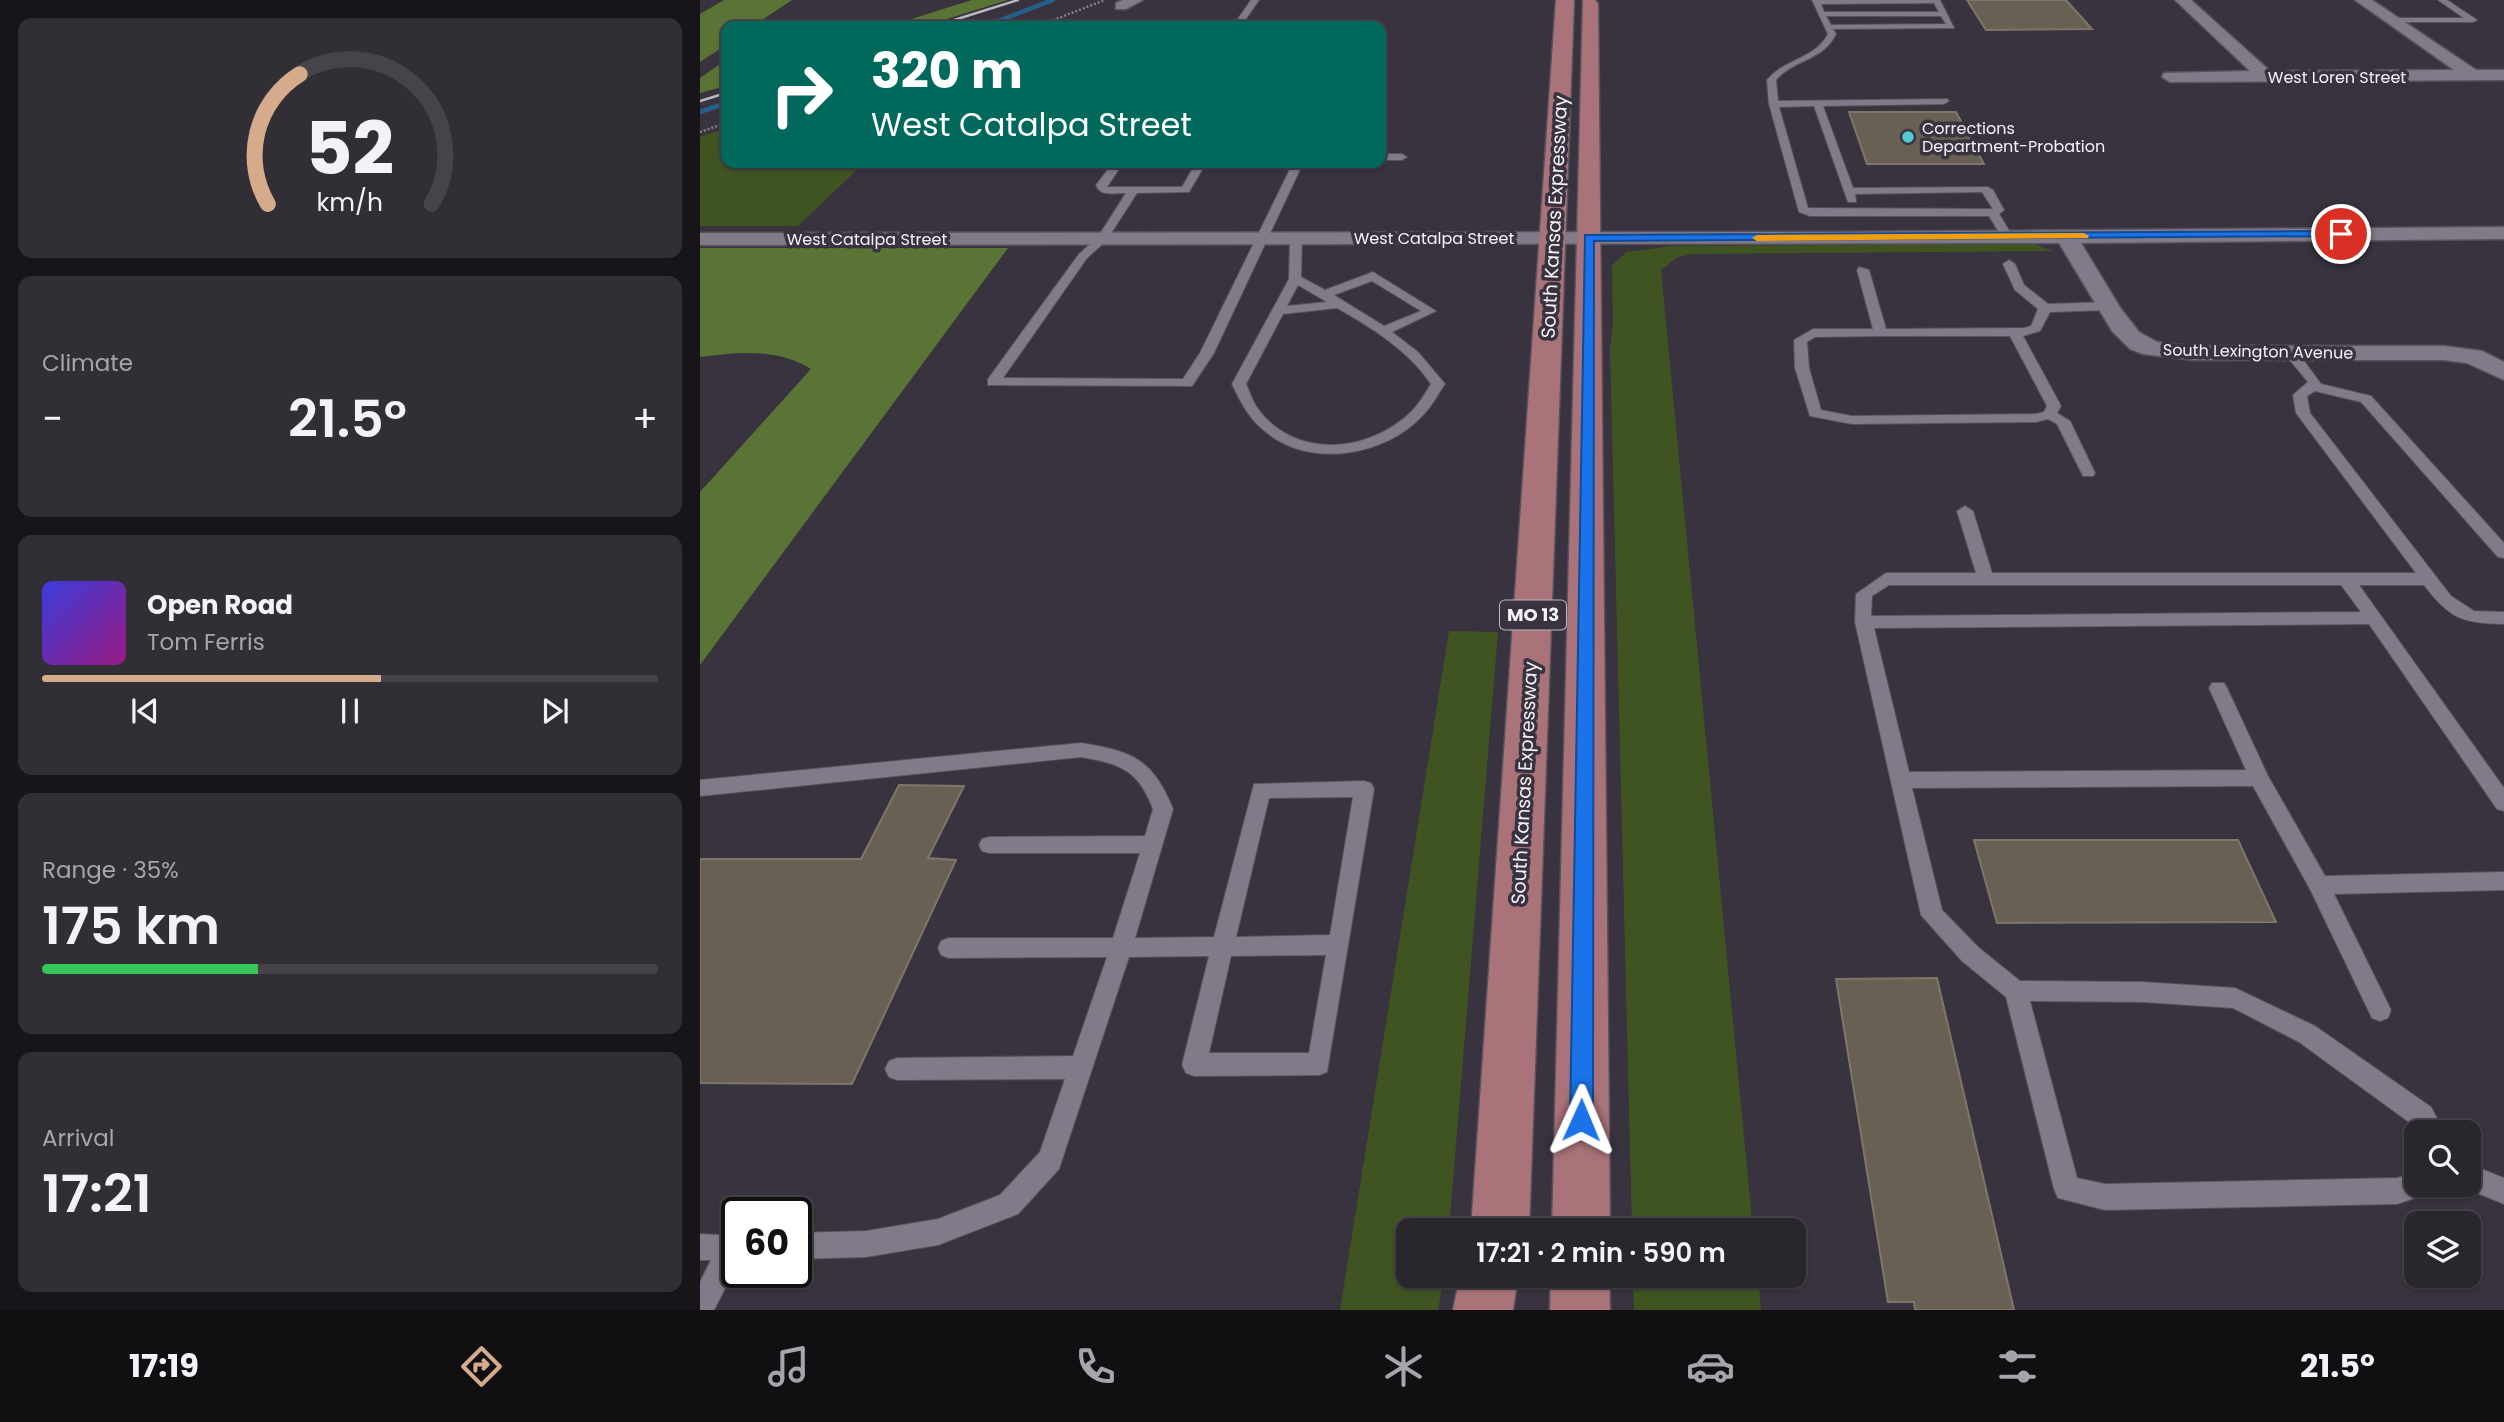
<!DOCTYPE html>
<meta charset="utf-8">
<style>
:root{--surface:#2a262e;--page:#322e36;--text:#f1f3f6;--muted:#a5a5aa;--line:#46434a;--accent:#d6ab8b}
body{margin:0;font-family:Poppins,sans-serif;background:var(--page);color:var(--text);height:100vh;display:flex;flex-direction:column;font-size:26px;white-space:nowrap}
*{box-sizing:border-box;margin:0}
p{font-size:23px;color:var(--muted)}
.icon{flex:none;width:38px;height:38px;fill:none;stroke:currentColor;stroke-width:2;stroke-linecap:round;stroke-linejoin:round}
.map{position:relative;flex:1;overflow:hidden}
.drawer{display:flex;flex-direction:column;gap:18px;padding:18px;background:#171519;width:700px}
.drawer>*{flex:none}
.guide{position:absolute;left:21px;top:21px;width:665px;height:147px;border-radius:14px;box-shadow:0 2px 5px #0004,0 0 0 2px var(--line);background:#00695c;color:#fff;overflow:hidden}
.controls{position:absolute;left:1704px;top:1120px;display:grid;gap:14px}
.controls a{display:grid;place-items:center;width:77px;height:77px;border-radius:14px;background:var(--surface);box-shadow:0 2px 5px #0004,0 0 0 2px var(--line);font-size:35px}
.speed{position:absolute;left:21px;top:1197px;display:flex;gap:14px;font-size:35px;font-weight:700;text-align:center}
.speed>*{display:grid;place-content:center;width:91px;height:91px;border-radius:50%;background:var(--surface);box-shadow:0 2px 5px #0004,0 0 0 2px var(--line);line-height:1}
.speed .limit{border:4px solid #111;border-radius:10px;background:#fff;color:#111}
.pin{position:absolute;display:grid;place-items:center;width:60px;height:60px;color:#fff;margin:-30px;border:4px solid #fff;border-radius:50%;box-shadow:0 2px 7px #0007}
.me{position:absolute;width:77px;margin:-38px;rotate:1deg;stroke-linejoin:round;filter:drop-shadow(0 0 5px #0008)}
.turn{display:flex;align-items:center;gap:24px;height:147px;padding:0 35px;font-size:32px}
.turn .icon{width:91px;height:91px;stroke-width:2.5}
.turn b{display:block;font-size:49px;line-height:60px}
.big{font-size:52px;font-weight:600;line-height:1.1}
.drawer .widget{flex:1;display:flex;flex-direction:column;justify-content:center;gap:10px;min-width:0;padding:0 24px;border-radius:14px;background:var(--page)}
.drawer .dial{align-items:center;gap:0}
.dial svg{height:182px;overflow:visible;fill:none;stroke:var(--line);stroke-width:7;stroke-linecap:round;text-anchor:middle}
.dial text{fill:var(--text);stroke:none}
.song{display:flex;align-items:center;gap:21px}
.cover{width:84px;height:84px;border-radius:10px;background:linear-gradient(135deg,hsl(240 70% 55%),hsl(310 70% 35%))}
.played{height:7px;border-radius:4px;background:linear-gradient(90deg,var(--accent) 55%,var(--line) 55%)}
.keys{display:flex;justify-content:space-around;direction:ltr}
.heat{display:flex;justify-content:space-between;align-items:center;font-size:38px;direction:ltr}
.charge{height:10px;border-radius:5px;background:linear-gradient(90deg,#34c759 35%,var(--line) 0)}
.trip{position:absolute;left:696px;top:1218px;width:410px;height:70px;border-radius:14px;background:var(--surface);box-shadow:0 2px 5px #0004,0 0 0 2px var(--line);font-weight:600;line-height:70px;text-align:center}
.menu{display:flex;height:112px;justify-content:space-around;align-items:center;background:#110f12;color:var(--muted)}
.menu .icon{width:49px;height:49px}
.menu .selected{color:var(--accent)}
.menu b{font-size:32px;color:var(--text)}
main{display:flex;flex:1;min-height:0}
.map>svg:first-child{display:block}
</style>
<main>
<section class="drawer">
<div class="widget dial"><svg viewBox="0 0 100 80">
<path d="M14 69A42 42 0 1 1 86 69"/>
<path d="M14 69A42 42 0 0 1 28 12" stroke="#d6ab8b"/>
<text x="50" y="56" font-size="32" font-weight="700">52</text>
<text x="50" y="72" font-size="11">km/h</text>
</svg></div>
<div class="widget"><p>Climate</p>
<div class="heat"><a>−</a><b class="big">21.5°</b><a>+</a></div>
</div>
<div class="widget">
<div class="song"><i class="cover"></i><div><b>Open Road</b><p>Tom Ferris</p></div></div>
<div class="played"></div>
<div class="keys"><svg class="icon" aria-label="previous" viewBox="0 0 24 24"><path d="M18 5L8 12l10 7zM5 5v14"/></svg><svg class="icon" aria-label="pause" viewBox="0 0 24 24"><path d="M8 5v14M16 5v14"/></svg><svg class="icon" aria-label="next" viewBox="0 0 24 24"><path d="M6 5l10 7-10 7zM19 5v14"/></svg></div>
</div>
<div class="widget"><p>Range · 35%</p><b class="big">175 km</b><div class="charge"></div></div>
<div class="widget"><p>Arrival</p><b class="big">17:21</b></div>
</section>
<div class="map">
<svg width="1804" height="1310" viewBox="0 0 1804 1310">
<rect width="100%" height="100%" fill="#38333e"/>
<path fill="#3f5421" d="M26,128v35h138l-66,63h-98v-89z
M1334,244l19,7 -362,3 -15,4 -15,12 92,960h-121l-22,-881 3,-25 -1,-59 15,-13 44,-6z
M749,631l49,1 -49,598h-40v46h35l-6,34h-98z
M933,1276h125l3,34h-127z"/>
<path fill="#5a7435" d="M24,0h68l-39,26h-27v19l-26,17v-48z
M272,0h36l-84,26h-35z
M26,60v26l-26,7v-15z
M0,248h308l-308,417v-173l111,-123c-34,-21 -72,-17 -111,-12z"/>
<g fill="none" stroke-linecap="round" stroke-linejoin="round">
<path stroke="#265e8c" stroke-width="4.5" d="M285,26l68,-26
M0,112l26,-9"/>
</g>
<path fill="#696054" stroke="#7f766a" stroke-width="2" d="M1267,0h99l26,29 -106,1z
M1149,112h107l28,52h-117z
M199,785l65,1 -36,72 28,2 -104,224 -152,-1v-224h161z
M1274,840h264l38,82 -279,1z
M1237,978l77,332h-99l-1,-8h-26l-52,-323z"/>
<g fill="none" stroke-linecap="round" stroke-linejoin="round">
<defs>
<path id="service" d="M551,0h8l-18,26h-8z
M1112,0h128l14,28 -121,1 3,5c-13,27 -42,25 -60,46l2,21 169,-2 2,2 -5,3 -121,2 30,82 135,-1 5,3 11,20 -5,4 14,23 -2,2h-8l-14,-23h-179l-11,-4 -30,-108 -2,-24c17,-21 48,-21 61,-46zM1234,3l5,9h-115l-3,-8zM1126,16h115l5,8 -115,1zM1114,106l34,96h8l-1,-8 127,-2 11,17 -185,-1 -29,-101z
M1738,0h9l30,20 -4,2h-82l-4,-2 4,-2h73z
M681,154h21l5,3 -5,3h-21z
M413,163h10l-16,24h75l14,-24h10l-17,29 -52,1 -31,48 -19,17 -84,120 180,1 17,-26 93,-190h10l-89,190 -22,33 -204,-1v-6l91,-125 19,-17 28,-44c-11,0 -26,4 -30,-8z
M596,235l6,3 -1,39 24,13 48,-18 63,39 -44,21 26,20 27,32c-7,10 -13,22 -22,31 -37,41 -113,54 -157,17 -17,-13 -25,-29 -34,-48l57,-105 1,-41zM672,281l49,30 -37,15 -50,-31zM598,285l29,17 -40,4zM637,308c35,20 71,42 94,76 -6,9 -11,19 -19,27 -43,42 -116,49 -154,-2 -6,-8 -8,-17 -12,-25l37,-70z
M1309,260l6,4 9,21 24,19 61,-2 6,4 -6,4 -59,2 -10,19 -17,5 38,70 -4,7 13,8 25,52 -2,3h-10l-26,-52 -9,-5 -12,3 -184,2 -42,-8 -15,-48 -1,-28 19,-11h60l-16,-59 2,-3 10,3 17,59 138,-1 7,-2 7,-17 -23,-19 -12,-26zM1182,336h128l37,70 -3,6 -8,2 -184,2 -31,-6 -12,-42 -2,-26 8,-5z
M1591,349l5,1 25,34 50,12 133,147v15l-6,-1 -137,-155 -46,-11 -8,5 3,17 141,183 23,15 30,1v12c-42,-1 -54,-5 -80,-39h-65l145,203v23l-7,-2 -128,-185 -495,4 35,144 337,-2 -37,-82 3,-5h12l3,5 41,88 57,100 179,-4v18l-170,4 57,116 -3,8 -8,3 -8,-3 -61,-127 -58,-105 -341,2 30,122 36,37 42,34 123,1 92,6 80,38 116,81 13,25h-26l-5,-7 -114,-83 -66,-34 -90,-6 -113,-1 47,177 28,6 292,-6 20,-5v12h14l-4,9 -30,10 -292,6 -47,-12 -4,-9 -48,-192 -44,-36 -41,-46 -66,-293 1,-28 30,-21h90l-19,-62 8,-5 8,5 19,62h424l-120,-160 -3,-18 15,-13 -24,-29zM1189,585h452l20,27 -490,4 1,-20z
M381,743c51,8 72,16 92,66l-38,129 79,-1 40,-153 110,-3 7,2 3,6 -47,283 -8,3 -125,1 -8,-3 -4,-8 27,-109 -80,1 -70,212 -41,45 -80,31 -72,12 -70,2v-26l70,-2 72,-12 62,-24 40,-43 25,-73 -168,1 -8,-3 -4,-8 4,-8 8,-3 176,-2 34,-99 -158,1 -8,-3 -3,-7 3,-7 8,-3h164l27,-85h-151l-7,-2 -3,-6 3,-6 7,-2 156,-1 8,-27c-15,-39 -32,-45 -72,-52l-381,39v-16zM653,797l-23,138 -94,2 33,-139zM626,955l-17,98h-100l22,-97z
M1769,1164l35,14v26l-44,-18 9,-1z
M0,1234l37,2v29l-23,45h-14v-28l11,-22h-11z"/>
<path id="minor" d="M423,0h20l-17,9h-10v-6z
M1475,0h16l79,71 184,-1 -99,-70h17l104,70h28v10l-334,2 -8,-5 2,-4 86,-2z
M1804,227v12l-423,4 40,66 18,23 18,10 36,4h251l38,5 22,11v18l-37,-17 -23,-3h-251l-50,-6 -13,-5 -18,-18 -53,-88 -1359,2v-12l1137,-1z"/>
<path id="primary" d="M856,0h18l-45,1230h-58z
M883,0h12l3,4 12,1226h-58z
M760,1276h58l-5,34h-60z
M851,1276h58l1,34h-60z"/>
</defs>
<use href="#service" stroke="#57525c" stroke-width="2"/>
<use href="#minor" stroke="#57525c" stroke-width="3"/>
<use href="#primary" stroke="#57525c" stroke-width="3"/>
<path stroke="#86818b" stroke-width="2.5" stroke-dasharray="2 2" stroke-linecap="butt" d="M338,26l67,-26
M0,132l26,-9"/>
<use href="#service" fill="#817a88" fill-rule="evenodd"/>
<use href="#minor" fill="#817a88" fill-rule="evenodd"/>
<use href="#primary" fill="#aa737a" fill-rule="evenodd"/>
<path stroke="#bdb9c1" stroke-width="2.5" d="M235,26l83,-26
M0,101l26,-8"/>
</g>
<path fill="#1a73e8" stroke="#114b97" stroke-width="2" d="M1641,231l3,1v4l-750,5 -1,879 -4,8 -8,3 -7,-3 -4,-8 15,-885z"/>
<path fill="#f59e0b" d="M1384,233l5,3 -1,2 -331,3 -5,-3 5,-3z"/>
<circle fill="#51ccd2" stroke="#38333e" stroke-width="2.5" cx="1208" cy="137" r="7"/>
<g text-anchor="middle" stroke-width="7" stroke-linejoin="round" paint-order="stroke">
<g font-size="16" fill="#f4f1f8" stroke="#38333e">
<text x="1637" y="83">West Loren Street</text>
<text x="734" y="244">West Catalpa Street</text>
<text x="167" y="245">West Catalpa Street</text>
<text transform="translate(1558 351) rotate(1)" y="6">South Lexington Avenue</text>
</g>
<g font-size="16" fill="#f4f1f8" stroke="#38333e" text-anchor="start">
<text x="1222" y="134">Corrections<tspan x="1222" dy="18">Department-Probation</tspan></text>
</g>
<rect fill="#38333e" stroke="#bcb8c0" stroke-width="2" x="800" y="600.5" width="66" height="29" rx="5"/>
<g font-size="18" font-weight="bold" fill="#f4f1f8">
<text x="833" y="621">MO 13</text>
</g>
<g font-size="19" fill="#f4f1f8" stroke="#38333e">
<text transform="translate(854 217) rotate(-87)" y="7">South Kansas Expressway</text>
<text transform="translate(824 783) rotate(-87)" y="7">South Kansas Expressway</text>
</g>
</g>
</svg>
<div class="controls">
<a><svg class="icon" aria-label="search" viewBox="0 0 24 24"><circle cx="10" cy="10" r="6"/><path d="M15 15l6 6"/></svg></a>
<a><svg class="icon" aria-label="layers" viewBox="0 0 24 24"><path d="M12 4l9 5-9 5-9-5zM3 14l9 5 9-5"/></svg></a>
</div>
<div class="speed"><div class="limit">60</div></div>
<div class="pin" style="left:1641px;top:234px;background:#d93025"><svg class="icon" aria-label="arrive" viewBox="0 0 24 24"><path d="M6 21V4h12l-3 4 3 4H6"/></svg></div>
<svg class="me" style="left:881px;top:1120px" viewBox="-20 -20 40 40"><path d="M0-17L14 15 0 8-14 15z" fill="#1a73e8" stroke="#fff" stroke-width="4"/></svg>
<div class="trip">17:21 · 2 min · 590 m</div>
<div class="guide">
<div class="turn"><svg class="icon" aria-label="right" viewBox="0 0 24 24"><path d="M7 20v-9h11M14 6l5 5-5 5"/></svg><div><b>320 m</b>West Catalpa Street</div></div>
</div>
</div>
</main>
<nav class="menu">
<b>17:19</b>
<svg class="icon selected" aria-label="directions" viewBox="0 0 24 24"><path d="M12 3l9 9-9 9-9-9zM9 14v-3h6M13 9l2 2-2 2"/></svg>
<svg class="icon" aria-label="music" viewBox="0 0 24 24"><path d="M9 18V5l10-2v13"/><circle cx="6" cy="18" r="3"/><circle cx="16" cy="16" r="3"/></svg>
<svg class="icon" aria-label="phone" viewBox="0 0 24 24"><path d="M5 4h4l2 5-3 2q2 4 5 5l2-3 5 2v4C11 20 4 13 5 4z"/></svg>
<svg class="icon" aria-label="climate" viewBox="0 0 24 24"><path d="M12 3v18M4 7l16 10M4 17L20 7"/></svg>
<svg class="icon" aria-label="car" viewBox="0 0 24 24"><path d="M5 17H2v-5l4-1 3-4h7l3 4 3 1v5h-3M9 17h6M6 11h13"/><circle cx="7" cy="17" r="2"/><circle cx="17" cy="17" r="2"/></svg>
<svg class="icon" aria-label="filters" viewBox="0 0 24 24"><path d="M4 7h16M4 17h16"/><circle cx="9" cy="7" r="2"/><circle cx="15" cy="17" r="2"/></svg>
<b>21.5°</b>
</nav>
